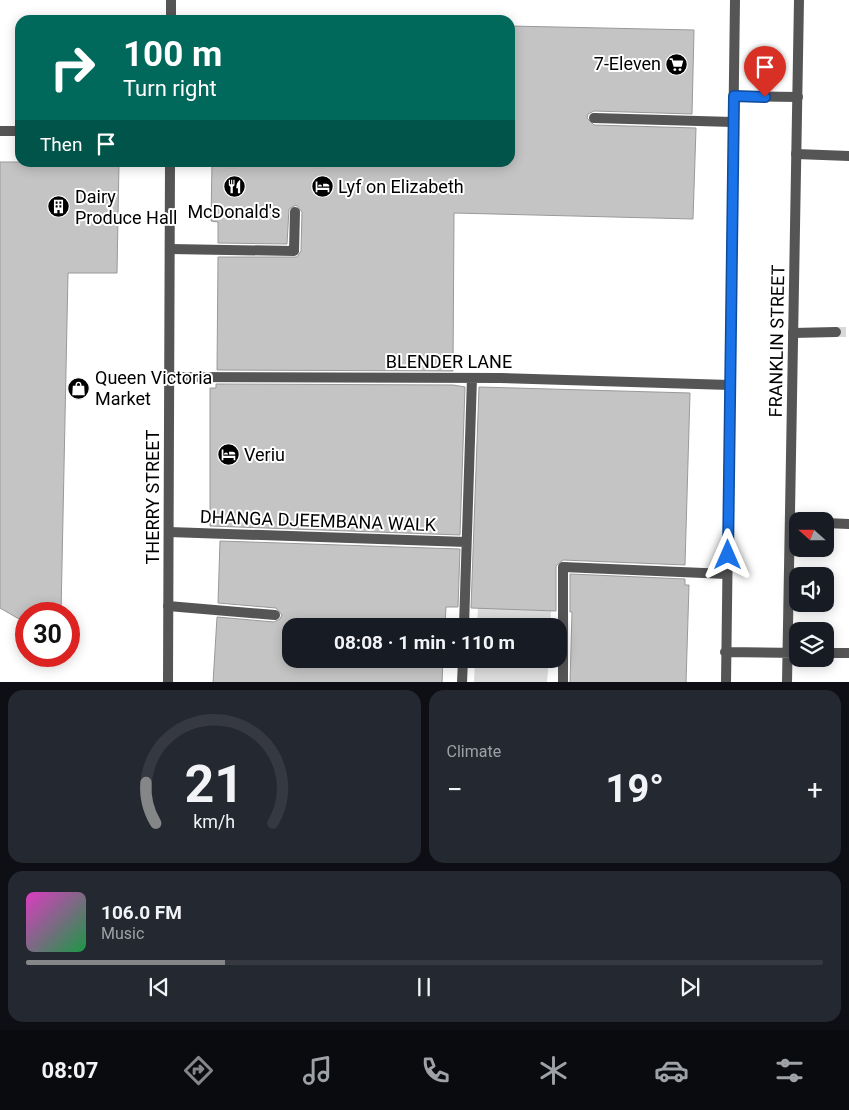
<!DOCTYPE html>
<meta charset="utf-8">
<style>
:root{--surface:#171b24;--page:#242831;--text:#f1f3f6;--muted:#9ea1a6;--line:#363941;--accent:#858687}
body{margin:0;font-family:Roboto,sans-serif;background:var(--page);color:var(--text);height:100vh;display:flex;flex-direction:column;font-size:19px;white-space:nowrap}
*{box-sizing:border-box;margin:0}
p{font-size:16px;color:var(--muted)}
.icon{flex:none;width:28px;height:28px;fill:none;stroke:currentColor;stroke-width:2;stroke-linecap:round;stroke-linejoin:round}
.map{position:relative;height:682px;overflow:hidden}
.panel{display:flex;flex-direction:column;gap:8px;padding:8px;background:#0d0f14;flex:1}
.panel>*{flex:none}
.banner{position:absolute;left:15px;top:15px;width:500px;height:152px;border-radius:15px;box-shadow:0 2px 12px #0003;background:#00695c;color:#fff;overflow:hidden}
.needle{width:32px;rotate:291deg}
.fabs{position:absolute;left:789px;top:512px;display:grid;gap:10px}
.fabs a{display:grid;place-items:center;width:45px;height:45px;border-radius:10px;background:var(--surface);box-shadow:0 2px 12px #0003;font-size:25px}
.speed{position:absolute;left:15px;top:602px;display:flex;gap:10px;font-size:25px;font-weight:700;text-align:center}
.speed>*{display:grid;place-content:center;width:65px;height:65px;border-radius:50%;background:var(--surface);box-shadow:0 2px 12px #0003;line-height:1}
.speed .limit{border:8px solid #d22;background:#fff;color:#111}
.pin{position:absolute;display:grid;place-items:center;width:42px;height:42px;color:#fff;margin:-51px -21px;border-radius:50% 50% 50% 0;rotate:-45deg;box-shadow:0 0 5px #0007}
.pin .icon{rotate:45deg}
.me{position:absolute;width:55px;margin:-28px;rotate:0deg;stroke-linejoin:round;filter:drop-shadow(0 0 4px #0008)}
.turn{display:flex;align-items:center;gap:18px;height:105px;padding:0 25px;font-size:22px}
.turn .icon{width:65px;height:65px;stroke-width:2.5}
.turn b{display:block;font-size:35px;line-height:42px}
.then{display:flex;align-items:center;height:48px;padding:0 25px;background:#0003;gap:10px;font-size:19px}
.big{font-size:38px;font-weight:700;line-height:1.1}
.panel .card{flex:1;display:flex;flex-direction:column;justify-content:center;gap:8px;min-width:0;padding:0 18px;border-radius:15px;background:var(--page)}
.panel .dial{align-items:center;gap:0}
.dial svg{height:130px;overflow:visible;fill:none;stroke:var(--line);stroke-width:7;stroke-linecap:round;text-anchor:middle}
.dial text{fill:var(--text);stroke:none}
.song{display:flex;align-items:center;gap:15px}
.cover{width:60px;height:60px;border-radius:8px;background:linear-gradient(135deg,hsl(310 70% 55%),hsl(140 70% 35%))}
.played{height:5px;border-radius:2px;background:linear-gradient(90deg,var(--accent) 25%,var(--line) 25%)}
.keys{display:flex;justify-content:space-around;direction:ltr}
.heat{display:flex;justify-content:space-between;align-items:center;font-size:28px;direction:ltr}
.panel .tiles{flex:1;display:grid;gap:8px;grid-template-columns:1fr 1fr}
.card:last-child{grid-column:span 2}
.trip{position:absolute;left:282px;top:618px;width:285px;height:50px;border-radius:15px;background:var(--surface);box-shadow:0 2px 12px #0003;font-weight:700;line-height:50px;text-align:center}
.tab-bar{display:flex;height:80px;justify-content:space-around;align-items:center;background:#090b0e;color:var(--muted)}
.tab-bar .icon{width:35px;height:35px}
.tab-bar .current{color:var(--accent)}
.tab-bar b{font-size:22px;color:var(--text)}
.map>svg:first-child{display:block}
</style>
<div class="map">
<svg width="849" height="683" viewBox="0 0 849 683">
<rect width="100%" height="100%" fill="#fff"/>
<path fill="#dcdcdc" d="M478,608l73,3 -1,15h-73z
M475,659h74l-2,23h-73z"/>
<path fill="#c4c4c4" stroke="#999" d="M510,26l184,4 -2,84 -98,-3 -6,3 -1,4 7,7 102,3 -3,91 -239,-6 -1,158 -236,-1 1,-113h79l4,-6 1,-39 -6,-7 -7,4 -2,35 -69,-1v-21l-7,-1 1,-59h298z
M0,162h119l-2,111h-49l-7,341h-35v9l-26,-15z
M216,384l237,1 12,2 -5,148 -250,-9v-138h6z
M479,387l211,6 -5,172 -122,-5 -7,6v45l-85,-3z
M220,541l240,8 -2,58h-12l-1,19h-154v33h152l-1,24h-229l4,-66 57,5 6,-3 2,-4 -6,-7 -58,-5z
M570,574l115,5v6h4l-3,98h-116l2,-71h-2z"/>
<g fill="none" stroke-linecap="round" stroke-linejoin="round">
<path stroke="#d9d9d9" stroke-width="10" stroke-dasharray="10 5" stroke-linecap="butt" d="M836,332h13"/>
<path stroke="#555" stroke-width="10" d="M734,96l64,1
M594,118l139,4
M0,131h20
M796,154l53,2
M170,249l124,2 1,-39
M500,378l230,7
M825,523l24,1
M168,606l107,9
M563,683v-116l164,7"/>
<path stroke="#555" stroke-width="10" d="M793,333l43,-1
M169,377l331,1
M169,532l297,10
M464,626l8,-248
M462,683l1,-24"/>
<path stroke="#555" stroke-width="10" d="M171,0v20
M725,652l73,1
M825,653h24
M168,683l2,-521
M726,683l9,-683
M787,683l12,-683"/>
</g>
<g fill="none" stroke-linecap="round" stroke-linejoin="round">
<defs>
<path id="route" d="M728,555l6,-459 31,1"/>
</defs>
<use href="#route" stroke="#114b97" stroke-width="12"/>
<use href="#route" stroke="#1a73e8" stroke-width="9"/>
</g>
<defs>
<symbol id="supermarket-disc" viewBox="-11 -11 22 22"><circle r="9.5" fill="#000" stroke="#fff"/><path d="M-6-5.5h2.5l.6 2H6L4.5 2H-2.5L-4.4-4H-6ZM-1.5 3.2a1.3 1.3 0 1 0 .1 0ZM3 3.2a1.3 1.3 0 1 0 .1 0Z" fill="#fff"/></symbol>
<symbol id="restaurant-disc" viewBox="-11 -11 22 22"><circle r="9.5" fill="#000" stroke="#fff"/><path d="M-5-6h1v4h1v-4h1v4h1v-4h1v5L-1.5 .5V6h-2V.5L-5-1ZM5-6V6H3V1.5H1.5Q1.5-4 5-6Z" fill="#fff"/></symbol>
<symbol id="hotel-disc" viewBox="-11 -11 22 22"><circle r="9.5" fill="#000" stroke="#fff"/><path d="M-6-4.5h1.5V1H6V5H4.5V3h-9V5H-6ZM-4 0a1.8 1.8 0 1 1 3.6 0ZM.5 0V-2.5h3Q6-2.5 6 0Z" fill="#fff"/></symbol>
<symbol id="building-disc" viewBox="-11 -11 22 22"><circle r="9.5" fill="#000" stroke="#fff"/><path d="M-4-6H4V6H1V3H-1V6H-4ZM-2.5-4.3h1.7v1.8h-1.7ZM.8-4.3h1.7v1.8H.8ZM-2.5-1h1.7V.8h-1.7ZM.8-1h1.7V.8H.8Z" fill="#fff"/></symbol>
<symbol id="shop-disc" viewBox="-11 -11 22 22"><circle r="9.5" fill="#000" stroke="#fff"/><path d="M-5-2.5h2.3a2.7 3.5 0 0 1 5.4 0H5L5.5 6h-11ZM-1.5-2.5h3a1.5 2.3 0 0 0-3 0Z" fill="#fff"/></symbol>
</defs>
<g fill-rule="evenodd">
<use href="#supermarket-disc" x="664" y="52" width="25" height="25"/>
<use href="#restaurant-disc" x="222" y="174" width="25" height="25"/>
<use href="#hotel-disc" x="310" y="174" width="25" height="25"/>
<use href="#building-disc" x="46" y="194" width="25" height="25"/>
<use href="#shop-disc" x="66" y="376" width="25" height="25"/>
<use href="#hotel-disc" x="216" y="442" width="25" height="25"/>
</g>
<g text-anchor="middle" stroke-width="4" stroke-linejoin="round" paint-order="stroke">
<g font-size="18" fill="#000" stroke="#fff" text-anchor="start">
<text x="661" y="70" text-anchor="end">7-Eleven</text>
<text x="338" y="193">Lyf on Elizabeth</text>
<text x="75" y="203">Dairy<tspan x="75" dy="21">Produce Hall</tspan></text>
<text x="234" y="218" text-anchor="middle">McDonald's</text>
<text x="95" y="384">Queen Victoria<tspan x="95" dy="21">Market</tspan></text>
<text x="244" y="461">Veriu</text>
</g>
<g font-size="18" fill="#000" stroke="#fff">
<text transform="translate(777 341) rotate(-89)" y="6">FRANKLIN STREET</text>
<text x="449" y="368">BLENDER LANE</text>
<text transform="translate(153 497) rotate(-90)" y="6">THERRY STREET</text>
<text transform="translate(318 521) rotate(2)" y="6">DHANGA DJEEMBANA WALK</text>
</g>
</g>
</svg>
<div class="fabs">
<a><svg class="needle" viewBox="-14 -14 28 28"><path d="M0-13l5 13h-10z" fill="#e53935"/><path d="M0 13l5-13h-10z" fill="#9ea1a6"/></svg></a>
<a><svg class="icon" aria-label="sound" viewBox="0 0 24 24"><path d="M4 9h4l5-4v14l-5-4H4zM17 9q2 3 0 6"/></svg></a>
<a><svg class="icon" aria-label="layers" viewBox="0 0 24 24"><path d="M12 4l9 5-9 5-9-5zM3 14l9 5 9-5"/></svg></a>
</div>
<div class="speed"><div class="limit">30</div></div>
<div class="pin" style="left:765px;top:97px;background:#d93025"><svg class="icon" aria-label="arrive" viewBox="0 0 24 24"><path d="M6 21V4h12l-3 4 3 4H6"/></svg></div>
<svg class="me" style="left:728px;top:555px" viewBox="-20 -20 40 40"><path d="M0-17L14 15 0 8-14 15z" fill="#1a73e8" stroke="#fff" stroke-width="4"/></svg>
<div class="trip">08:08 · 1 min · 110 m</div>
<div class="banner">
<div class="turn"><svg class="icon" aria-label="right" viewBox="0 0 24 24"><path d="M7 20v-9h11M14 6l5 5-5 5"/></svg><div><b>100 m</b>Turn right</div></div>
<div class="then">Then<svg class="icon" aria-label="arrive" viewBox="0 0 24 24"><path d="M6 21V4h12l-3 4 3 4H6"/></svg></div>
</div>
</div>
<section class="panel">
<div class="tiles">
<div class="card dial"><svg viewBox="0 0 100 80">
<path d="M14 69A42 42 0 1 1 86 69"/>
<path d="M14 69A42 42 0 0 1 8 44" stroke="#858687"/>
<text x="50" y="56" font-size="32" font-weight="700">21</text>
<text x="50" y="72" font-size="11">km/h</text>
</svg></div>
<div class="card"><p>Climate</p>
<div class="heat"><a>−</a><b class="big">19°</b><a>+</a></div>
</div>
<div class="card">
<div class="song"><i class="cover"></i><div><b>106.0 FM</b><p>Music</p></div></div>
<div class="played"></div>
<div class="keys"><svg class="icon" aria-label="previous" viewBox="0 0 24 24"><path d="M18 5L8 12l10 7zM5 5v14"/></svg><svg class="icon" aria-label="pause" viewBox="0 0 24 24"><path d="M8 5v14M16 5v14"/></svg><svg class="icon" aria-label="next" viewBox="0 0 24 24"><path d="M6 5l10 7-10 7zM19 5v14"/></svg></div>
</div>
</div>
</section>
<nav class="tab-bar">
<b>08:07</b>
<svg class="icon current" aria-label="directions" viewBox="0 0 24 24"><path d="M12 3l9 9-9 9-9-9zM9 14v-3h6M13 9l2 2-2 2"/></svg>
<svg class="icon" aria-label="music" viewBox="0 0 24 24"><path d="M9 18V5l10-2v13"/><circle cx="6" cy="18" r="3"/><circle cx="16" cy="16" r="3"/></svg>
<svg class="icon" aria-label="phone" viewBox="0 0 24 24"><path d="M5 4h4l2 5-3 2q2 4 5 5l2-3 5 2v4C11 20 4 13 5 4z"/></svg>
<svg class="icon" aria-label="climate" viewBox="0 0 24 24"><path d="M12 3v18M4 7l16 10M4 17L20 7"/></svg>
<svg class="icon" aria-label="car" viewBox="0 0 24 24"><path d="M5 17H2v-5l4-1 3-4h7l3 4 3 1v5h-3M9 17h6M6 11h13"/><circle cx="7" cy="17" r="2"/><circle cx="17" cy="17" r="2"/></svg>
<svg class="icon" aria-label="filters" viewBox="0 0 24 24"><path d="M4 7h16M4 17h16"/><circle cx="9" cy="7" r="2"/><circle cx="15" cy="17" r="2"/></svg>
</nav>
